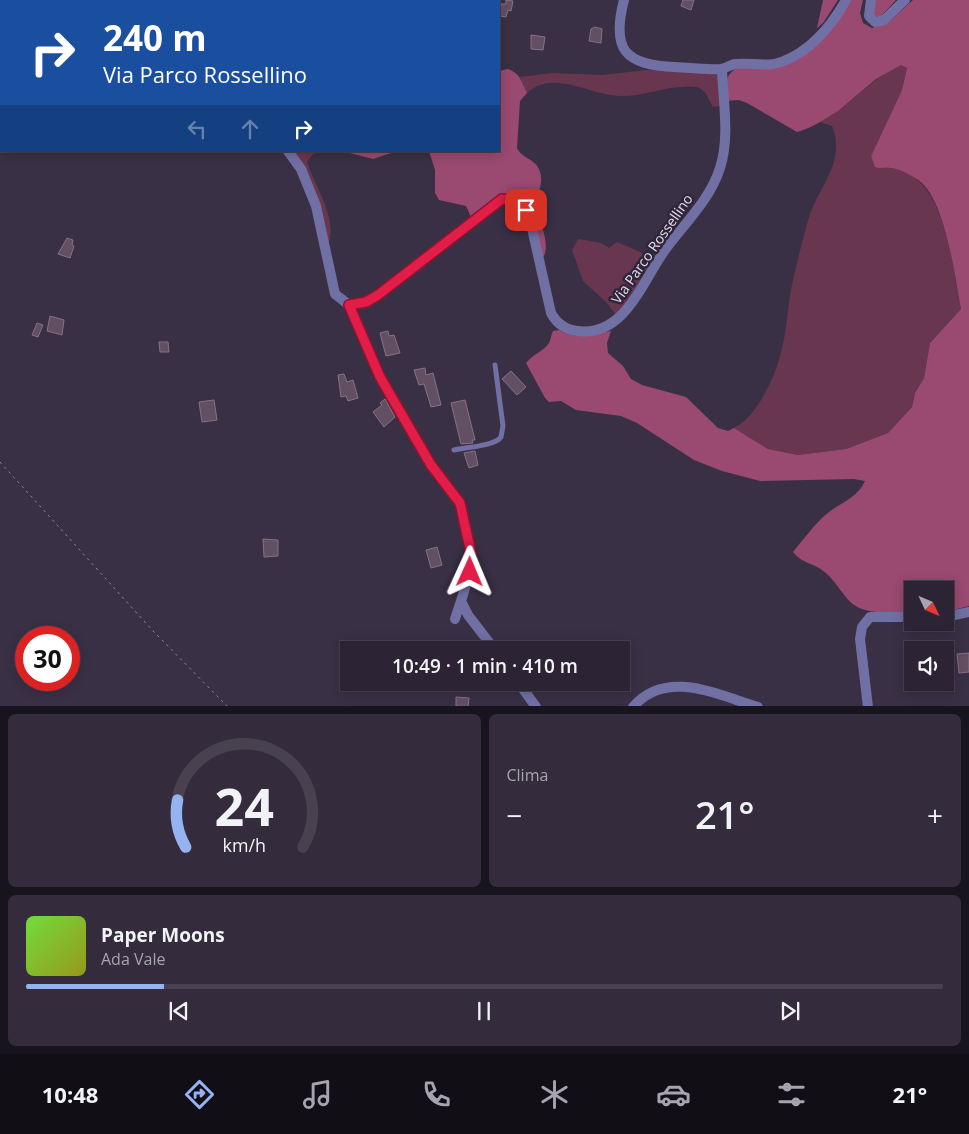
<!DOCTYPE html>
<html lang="it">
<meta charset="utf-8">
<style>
:root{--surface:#2c2434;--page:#342c3c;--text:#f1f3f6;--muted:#a6a4ac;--line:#48414f;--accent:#95b2f1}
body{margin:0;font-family:"Open Sans",sans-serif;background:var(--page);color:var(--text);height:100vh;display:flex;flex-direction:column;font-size:19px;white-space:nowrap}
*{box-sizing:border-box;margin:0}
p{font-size:16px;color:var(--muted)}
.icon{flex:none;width:28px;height:28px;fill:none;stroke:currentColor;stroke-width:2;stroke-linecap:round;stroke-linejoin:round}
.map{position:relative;height:706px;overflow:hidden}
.sheet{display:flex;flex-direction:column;gap:8px;padding:8px;background:#18141d;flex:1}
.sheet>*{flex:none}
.top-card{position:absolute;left:0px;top:0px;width:500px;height:152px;box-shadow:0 2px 12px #0003,0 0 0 1px var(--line);background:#1a4fa0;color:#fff;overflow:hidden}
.needle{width:32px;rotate:134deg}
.controls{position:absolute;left:904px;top:581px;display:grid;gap:10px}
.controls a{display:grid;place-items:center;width:50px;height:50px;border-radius:0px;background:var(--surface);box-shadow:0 2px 12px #0003,0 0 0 1px var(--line);font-size:25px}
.speed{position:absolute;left:15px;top:626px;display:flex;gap:10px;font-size:25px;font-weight:700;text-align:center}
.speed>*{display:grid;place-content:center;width:65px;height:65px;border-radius:50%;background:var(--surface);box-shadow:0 2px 12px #0003,0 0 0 1px var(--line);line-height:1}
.speed .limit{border:8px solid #d22;background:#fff;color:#111}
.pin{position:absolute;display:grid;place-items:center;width:42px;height:42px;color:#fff;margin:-21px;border-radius:10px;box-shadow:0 2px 8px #0006}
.me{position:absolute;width:55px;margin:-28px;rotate:1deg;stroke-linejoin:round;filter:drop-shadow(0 0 4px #0008)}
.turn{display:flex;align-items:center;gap:18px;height:105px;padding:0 20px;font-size:22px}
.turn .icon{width:65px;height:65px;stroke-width:2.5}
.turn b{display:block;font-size:35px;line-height:42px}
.lanes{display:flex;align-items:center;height:48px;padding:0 20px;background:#0003;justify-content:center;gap:25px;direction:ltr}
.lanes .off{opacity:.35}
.big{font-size:38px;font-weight:600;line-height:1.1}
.sheet .widget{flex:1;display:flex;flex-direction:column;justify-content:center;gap:8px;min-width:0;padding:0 18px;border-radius:8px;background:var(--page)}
.sheet .dial{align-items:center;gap:0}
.dial svg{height:130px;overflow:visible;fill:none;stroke:var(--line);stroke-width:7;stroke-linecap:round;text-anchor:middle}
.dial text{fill:var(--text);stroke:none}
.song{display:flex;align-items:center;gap:15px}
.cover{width:60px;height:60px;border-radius:8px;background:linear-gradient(135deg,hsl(100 70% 55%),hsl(60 70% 35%))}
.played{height:5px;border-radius:2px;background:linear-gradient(90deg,var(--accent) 15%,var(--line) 15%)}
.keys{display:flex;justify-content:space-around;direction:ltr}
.heat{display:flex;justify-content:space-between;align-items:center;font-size:28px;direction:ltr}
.sheet .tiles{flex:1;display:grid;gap:8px;grid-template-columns:1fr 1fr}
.widget:last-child{grid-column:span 2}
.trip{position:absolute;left:340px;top:641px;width:290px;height:50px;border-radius:0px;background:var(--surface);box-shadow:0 2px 12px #0003,0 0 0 1px var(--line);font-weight:600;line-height:50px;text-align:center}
.tab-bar{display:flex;height:80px;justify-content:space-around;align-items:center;background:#120e15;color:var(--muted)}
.tab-bar .icon{width:35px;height:35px}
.tab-bar .on{color:var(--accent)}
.tab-bar b{font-size:22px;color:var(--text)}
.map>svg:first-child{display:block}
</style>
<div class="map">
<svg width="969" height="707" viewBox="0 0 969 707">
<rect width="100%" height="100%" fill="#3a3046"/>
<path fill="#69364f" d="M901,65l6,3 -5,22 -31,66 9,12c65,-6 72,96 81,141l-31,34 -6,35 -9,15 -3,14 -24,26 -42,16 -48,6 -30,-6 -34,-21c22,-10 40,-49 46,-72 7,-23 7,-48 12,-71 5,-23 11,-48 18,-71 11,-30 36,-54 22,-88l-12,-4c6,-6 13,-7 20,-13 20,-15 38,-34 61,-44z
M646,70l72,1 2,35 -7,1 -8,-15 -7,-5c-30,-4 -59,13 -87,8 -28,-4 -60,-24 -84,-2l-7,-16 32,-4 50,2z
M291,151h30l-8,3 -6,8c7,22 32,59 21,83z
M578,239l23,4 8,5 8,-6 39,17 -39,57 -10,-13 -24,-22 -11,-31z"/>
<path fill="#9a4970" d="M823,0h15l-15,23 -6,5z
M850,0h13l-3,13 3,10 9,5 19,-8 22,-20h56v606l-24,6v-22h-33v22c-24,-1 -51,6 -67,-16 -7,-9 -13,-19 -23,-26 -11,-8 -19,-6 -29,-18 9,-11 18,-23 28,-33 13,-14 37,-20 44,-38l-11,-2 -94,2 -38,-10 -28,-11 -57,-37 -16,-7 -45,-6 -15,-9 -12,1 -4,-4 -19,-35c7,-9 18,-12 23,-20 2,-4 2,-8 4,-12l6,-1c17,11 33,4 52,1l-4,12 1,10 15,13 8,13 11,6 44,12 32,31 10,3 6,-3 34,21 30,6 48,-6 42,-16 24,-26 3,-14 9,-15 6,-35 31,-34c-6,-31 -16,-116 -46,-131 -6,-4 -18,-10 -25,-10 -5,-1 -9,1 -15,-1l-4,-11 31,-66 5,-22 -6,-3 -25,14 -38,32c-13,8 -26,17 -41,21l-50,-29 -8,-3 -14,1c1,-13 -2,-25 12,-33l48,-4z
M874,0h22l-15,16h-6l-2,-5z
M508,69c12,4 14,13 19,24l-7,8 -3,47c6,12 19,10 23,24 5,14 -7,25 -3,38 3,14 15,36 5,49l-8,-40 -18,-21 -44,21 -6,-13 -27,-6 -4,-7v-23l-6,-19h70v-80z
M342,151h55l-24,8z"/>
<path fill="#634f62" stroke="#877185" d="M506,0l7,1 -2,10 -3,-1 -2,7 -7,-1 2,-12h5z
M683,0h11l-3,10 -10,-4z
M595,27l7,2 -1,14 -12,-2 2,-12z
M531,35l14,2 -2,13 -12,-1z
M67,238l6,2 -1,5 2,1 -4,12 -12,-4z
M50,316l14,4 -2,15 -15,-4z
M37,323l6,2 -5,12 -6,-2z
M388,331l1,5 5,-1 6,18 -14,3 -6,-23z
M159,342h9l1,10h-9z
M425,368l1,7 7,-2 8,32 -10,2 -7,-23 -5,1 -5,-15z
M511,371l15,16 -9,8 -15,-16z
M344,374l3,8 6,-2 5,18 -10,3 -2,-5 -5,1 -3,-22z
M385,399l10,18 -11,10 -11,-15 9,-7 -2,-2z
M214,400l3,20 -15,2 -3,-20z
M465,400l10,40h-3l1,3 -12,1 -10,-41z
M475,451l3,14 -9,3 -5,-15z
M263,539l15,1v16l-14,1z
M437,547l5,18 -11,3 -5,-18z
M969,653v19l-10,1 -2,-19z
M456,697l13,1 -1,9 -12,-1z"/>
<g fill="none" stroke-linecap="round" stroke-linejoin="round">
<path stroke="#8d8597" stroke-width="1" stroke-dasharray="2.5 4" stroke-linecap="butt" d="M0,462l154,170 74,75"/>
<path stroke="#7070a4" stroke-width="5" d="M454,450c13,-3 41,-4 47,-13l2,-11 -8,-61"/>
<path stroke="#7070a4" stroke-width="10" d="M142,0v1
M624,0c-13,50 1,65 51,67 15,1 31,3 46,2 5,-1 9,-4 14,-5 16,-2 33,4 49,-3 27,-11 48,-36 62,-61
M871,0l-2,16 6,6 9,-2 21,-20
M48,1l2,-1
M0,46l1,-1
M288,151l13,18 15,37 19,88 14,11 31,72 51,88 29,38 11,50 -1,19 -9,29 7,14 27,35
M349,305l17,-2 12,-8 118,-92 11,-5 12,4 10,13 22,98c6,11 15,17 27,18 47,6 65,-51 87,-81 19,-26 45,-50 55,-82 10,-30 3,-68 2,-99
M945,617l24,-5
M455,619l6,-18
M518,682l18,25
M633,707c33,-39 85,-12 125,0
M868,707l-8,-68 2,-12 8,-10h42"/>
</g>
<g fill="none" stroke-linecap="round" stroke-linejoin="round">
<defs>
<path id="route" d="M470,572l1,-19 -11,-50 -29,-38 -51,-88 -31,-72 17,-3 12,-7 124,-96 13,1 11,10"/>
</defs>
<use href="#route" stroke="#92132f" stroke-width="12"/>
<use href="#route" stroke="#e11d48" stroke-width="9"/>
</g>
<g text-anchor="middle" stroke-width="5" stroke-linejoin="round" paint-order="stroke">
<g font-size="14" fill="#e3ddeb" stroke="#30263b">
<text transform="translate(652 249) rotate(-55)" y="5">Via Parco Rossellino</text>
</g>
</g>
</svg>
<div class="controls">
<a><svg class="needle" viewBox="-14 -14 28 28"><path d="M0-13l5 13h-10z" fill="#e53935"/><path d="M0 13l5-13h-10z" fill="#a6a4ac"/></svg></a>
<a><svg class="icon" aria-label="sound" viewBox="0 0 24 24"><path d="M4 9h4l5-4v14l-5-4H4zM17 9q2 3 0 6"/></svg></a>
</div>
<div class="speed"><div class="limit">30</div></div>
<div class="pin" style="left:526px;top:210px;background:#d93025"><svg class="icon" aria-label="arrive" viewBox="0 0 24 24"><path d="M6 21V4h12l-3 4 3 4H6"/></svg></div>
<svg class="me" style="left:470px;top:572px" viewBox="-20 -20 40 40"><path d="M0-17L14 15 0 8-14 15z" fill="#e11d48" stroke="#fff" stroke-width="4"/></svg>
<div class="trip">10:49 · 1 min · 410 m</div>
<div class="top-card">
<div class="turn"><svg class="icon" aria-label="right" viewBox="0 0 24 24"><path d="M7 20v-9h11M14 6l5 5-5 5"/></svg><div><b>240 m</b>Via Parco Rossellino</div></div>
<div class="lanes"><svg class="icon off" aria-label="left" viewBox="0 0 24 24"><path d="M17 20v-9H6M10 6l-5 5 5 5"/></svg><svg class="icon off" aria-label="ahead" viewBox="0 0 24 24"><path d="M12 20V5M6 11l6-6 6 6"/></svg><svg class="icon" aria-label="right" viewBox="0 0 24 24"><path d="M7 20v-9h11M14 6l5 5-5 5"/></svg></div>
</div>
</div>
<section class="sheet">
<div class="tiles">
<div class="widget dial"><svg viewBox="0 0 100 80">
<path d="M14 69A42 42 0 1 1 86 69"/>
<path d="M14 69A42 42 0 0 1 9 40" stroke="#95b2f1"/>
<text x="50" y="56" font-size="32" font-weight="700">24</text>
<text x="50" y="72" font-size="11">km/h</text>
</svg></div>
<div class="widget"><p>Clima</p>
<div class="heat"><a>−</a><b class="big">21°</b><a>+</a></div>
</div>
<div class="widget">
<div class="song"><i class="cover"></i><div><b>Paper Moons</b><p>Ada Vale</p></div></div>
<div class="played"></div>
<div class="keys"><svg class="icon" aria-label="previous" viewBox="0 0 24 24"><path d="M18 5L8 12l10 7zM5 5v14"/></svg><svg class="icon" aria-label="pause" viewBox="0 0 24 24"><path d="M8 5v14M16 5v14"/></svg><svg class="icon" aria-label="next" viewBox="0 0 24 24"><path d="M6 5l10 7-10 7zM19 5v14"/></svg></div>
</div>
</div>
</section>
<nav class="tab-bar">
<b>10:48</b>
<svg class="icon on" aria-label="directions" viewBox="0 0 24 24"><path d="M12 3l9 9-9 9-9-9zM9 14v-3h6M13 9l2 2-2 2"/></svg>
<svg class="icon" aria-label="music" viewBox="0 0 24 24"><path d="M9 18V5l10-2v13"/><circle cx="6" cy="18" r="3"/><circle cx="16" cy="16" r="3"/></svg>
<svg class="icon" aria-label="phone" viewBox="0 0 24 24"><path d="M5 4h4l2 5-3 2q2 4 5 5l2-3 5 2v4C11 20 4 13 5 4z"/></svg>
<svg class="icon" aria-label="climate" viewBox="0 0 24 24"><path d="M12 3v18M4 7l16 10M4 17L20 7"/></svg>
<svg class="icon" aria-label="car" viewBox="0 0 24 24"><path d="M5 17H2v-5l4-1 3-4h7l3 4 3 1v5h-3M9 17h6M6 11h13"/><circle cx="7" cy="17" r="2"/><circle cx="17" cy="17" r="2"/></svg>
<svg class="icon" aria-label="filters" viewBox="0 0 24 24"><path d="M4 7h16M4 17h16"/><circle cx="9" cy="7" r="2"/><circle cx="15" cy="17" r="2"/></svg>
<b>21°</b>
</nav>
